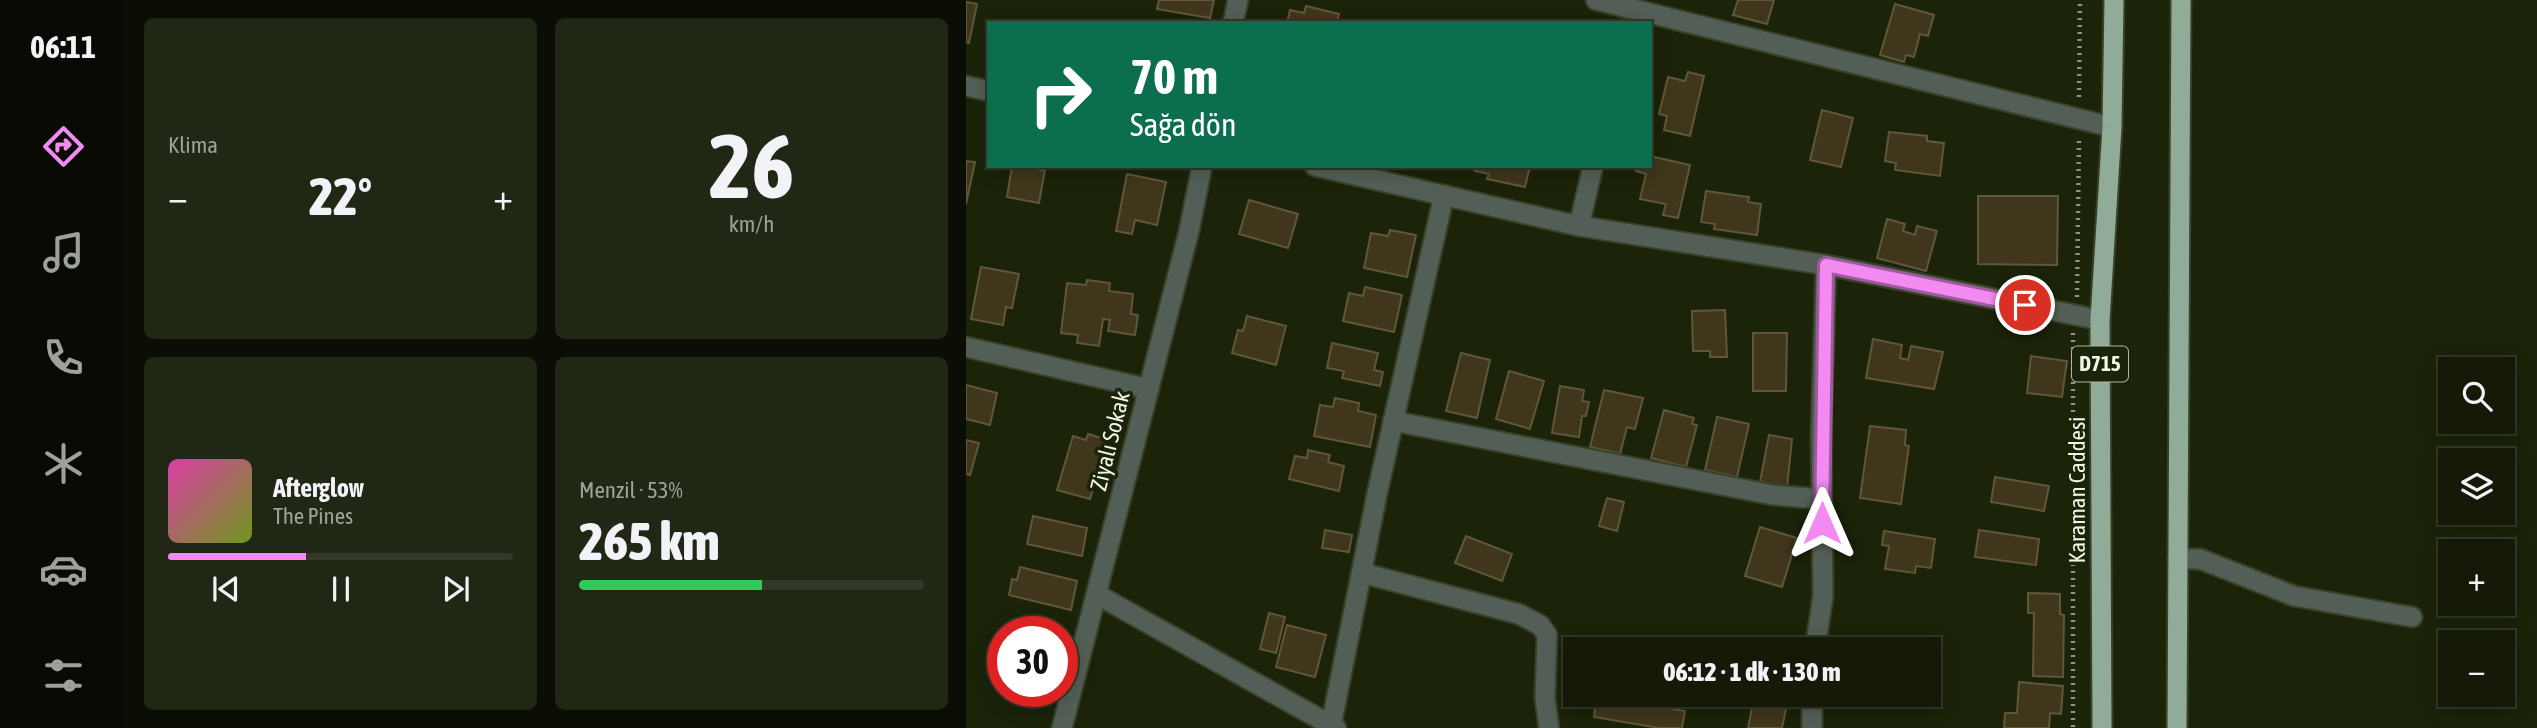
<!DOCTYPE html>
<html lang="tr">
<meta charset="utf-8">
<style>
:root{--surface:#141a07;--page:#212715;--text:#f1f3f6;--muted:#9da19b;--line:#333828;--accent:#f28af2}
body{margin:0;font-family:"Asap Condensed",sans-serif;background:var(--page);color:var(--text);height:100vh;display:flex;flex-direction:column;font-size:26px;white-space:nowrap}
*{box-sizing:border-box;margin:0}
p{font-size:23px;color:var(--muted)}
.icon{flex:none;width:38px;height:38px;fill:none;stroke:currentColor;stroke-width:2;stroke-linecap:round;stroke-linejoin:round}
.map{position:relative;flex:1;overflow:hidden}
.sheet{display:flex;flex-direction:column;gap:18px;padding:18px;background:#0b0e04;width:840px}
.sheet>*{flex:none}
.guide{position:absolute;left:21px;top:21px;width:665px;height:147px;border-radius:0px;box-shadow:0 4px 18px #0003,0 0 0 2px var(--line);background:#0b6e4f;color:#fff;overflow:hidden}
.fabs{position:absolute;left:1472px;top:357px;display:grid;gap:14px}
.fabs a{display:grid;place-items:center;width:77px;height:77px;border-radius:0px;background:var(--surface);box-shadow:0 4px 18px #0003,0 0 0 2px var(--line);font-size:35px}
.speed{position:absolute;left:21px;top:616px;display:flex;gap:14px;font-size:35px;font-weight:700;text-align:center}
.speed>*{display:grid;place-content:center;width:91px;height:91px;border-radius:50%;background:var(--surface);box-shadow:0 4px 18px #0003,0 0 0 2px var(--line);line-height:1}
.speed .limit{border:10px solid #d22;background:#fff;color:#111}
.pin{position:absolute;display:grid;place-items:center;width:60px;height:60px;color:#fff;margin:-30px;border:4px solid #fff;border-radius:50%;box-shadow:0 2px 7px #0007}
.me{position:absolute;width:77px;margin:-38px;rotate:0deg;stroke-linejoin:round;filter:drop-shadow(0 0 5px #0008)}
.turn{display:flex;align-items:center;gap:24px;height:147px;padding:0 28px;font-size:32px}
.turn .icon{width:91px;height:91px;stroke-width:2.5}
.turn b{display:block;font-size:49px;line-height:60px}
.big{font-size:52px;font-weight:800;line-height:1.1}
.sheet .widget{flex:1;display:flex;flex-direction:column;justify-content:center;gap:10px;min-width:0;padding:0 24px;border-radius:10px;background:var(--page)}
.sheet .dial{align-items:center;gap:0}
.dial b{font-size:91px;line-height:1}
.song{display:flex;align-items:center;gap:21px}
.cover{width:84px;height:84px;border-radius:10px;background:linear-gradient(135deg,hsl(320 70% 55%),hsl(80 70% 35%))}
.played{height:7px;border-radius:4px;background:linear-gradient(90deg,var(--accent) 40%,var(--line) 40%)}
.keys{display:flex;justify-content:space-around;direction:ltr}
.heat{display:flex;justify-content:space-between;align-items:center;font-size:38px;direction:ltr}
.charge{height:10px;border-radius:5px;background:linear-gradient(90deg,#34c759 53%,var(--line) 0)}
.sheet .tiles{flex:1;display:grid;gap:18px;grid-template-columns:repeat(2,1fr)}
.trip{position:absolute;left:597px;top:637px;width:378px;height:70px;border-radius:0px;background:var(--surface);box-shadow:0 4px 18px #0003,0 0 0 2px var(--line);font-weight:800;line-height:70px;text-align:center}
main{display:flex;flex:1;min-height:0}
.menu{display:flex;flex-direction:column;width:126px;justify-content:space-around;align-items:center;background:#080a03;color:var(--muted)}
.menu .icon{width:49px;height:49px}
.menu .current{color:var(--accent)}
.menu b{font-size:32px;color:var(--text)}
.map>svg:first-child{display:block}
</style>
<main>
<nav class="menu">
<b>06:11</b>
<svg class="icon current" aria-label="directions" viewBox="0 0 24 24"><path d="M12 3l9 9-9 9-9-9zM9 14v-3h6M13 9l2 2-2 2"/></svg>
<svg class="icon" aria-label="music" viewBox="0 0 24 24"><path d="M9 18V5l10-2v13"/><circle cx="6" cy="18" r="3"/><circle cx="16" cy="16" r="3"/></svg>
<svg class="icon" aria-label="phone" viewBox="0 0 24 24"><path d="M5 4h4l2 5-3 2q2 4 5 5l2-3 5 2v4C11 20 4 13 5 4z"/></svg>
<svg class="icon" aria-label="climate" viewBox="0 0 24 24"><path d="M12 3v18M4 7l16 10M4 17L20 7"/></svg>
<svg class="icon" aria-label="car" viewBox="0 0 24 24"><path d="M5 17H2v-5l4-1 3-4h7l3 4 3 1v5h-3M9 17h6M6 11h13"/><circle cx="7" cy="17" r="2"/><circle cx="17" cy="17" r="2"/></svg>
<svg class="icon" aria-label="filters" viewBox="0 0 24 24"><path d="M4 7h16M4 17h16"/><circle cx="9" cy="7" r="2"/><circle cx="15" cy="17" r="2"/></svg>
</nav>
<section class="sheet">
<div class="tiles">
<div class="widget"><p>Klima</p>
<div class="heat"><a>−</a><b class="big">22°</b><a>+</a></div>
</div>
<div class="widget dial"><b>26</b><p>km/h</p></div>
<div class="widget">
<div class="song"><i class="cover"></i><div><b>Afterglow</b><p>The Pines</p></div></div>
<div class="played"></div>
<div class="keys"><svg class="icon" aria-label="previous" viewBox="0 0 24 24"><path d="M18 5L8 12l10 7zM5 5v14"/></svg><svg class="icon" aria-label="pause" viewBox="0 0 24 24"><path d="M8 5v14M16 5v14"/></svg><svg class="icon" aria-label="next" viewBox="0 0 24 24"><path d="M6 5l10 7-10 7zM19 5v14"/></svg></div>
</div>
<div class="widget"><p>Menzil · 53%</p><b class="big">265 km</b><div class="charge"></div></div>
</div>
</section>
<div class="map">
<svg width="1571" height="728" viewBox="0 0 1571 728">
<rect width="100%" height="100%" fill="#1b2309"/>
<path fill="#3f361b" stroke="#60573b" stroke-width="2" d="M193,0h55l-4,18 -53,-9z
M772,0h36l-7,24 -34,-9z
M0,2l11,2 -8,39 -3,-1z
M929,4l39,11 -6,21 -8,-2 -6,23 -8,-2 -2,7 -24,-7z
M340,6l33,8 -2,7 9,2h-59l3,-13 14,3z
M722,72l16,4 -14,60 -26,-6 3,-14 -8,-2 9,-37 17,4z
M856,110l31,8 -12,49 -31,-7z
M923,132l38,4v5l17,2 -4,33 -45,-6 1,-7 -11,-2z
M684,156l40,9 -12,53 -15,-3 3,-11 -26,-5 6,-25 -10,-3 1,-5h13z
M0,161l9,1 -9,42z
M46,166h29l-1,4h5l-6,33 -32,-6z
M510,166h54l-5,21 -38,-8 2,-5 -14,-3z
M161,174l39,8 -9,43 -22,-5 -3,14 -16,-3z
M740,191l43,6 -1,5 13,2 -4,31 -43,-6 1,-5 -14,-2z
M1012,196h80l-1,69 -79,-1z
M283,200l49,14 -10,34 -49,-14z
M921,219l18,5 -2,7 12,4 2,-9 20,5 -11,40 -49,-13z
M424,230l26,5 -9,42 -43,-9 7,-35 17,3z
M15,267l38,7 -7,34 -6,-1 -3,18 -32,-6z
M121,280l23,3 -1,8 24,3 -2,20 7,1 -3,20 -27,-4 2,-11 -7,-1 -4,27 -22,-3 1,-8 -17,-2 6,-50 19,2z
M399,287l37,8 -8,37 -51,-11 6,-28 14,3z
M759,310l2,47h-17v-6h-17l-1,-40z
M281,316l39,10 -10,39 -44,-12 6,-23 5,1z
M787,333h34l-1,58h-33z
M907,339l29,6 -2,13 8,2 3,-14 32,6 -9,37 -68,-11z
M366,343l46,10 -4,17 9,2 -3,14 -38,-8 2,-7 -17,-3z
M495,353l29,7 -13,58 -31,-7z
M1065,356l36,5 -5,36 -35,-4z
M543,371l35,10 -14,48 -34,-10z
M0,385l31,8 -7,32 -24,-6z
M594,386l24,4 -2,11 7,1 -3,14h-4l-3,21 -27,-4z
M638,390l39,8 -8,31 -8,-2 -7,27 -30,-7z
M369,398l24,5 -1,8 18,4 -6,32 -56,-11 6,-31 13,2z
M698,410l30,8 -2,6 5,1 -11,42 -35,-9z
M751,417l32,7 -12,53 -32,-7z
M904,426l36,4 -1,15 4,1 -8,58 -41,-6z
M122,434l20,6 -18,59 -33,-9 16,-54 13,4z
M803,435l23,4 -5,49 -27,-6z
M0,440l13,3 -9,32 -4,-1z
M342,450l22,5 -2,7 16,4 -5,25 -50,-12 6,-23 12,2z
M1029,477l54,9 -5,25 -53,-9z
M641,498l17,4 -7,29 -18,-5z
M67,516l54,12 -5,28 -55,-12z
M794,527l37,11 -15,49 -37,-11z
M359,530l27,5 -3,17 -27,-4z
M1013,530l60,9 -3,26 -61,-8z
M918,531l51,8 -4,29 -15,-2 -1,7 -30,-4 4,-23 -7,-1z
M500,536l46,18 -10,27 -47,-18z
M54,567l57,14 -6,29 -62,-15 3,-16 5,1z
M1062,593l32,1v20l4,1 -1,62 -30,-1 1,-63h-6z
M303,613l16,4 -9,36 -16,-4z
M59,622l37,7 -1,3h-38z
M321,625l39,10 -11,42 -39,-10z
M1053,682l44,4 -2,28 -11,-1 -1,15h-45l1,-15h12z
M631,695h78l-2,14 12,2 -3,17h-23l-65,-11z
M788,697l33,7 -5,24h-34z"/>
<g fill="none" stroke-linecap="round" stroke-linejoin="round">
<defs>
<path id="minor" d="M630,0l516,127
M267,23l5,-23
M0,86l23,5
M349,166l264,60 247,39 274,55
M613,226l14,-60
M0,347l183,42
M427,421l380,74 49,4
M1212,559h22l94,37 118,21
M396,573l157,41 21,11 7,10 -2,63 4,30
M130,594l240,134
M849,649l8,-53 -2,-163 5,-168
M846,695v33
M365,726l46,-232 67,-299
M96,728l127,-497 13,-65"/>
<path id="trunk" d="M1136,728l-2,-408 12,-193 2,-127
M1211,728l4,-728"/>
</defs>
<use href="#minor" stroke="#394128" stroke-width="23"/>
<use href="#trunk" stroke="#394128" stroke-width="23"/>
<path stroke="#8d9480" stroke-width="4.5" stroke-dasharray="2 5" stroke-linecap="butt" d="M1113,97l1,-97
M1111,297l2,-159
M1107,333v395"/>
<use href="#minor" stroke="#535f56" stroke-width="19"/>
<use href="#trunk" stroke="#90ab98" stroke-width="19"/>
</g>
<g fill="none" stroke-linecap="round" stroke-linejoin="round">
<defs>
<path id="route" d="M856,523l4,-258 199,40"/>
</defs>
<use href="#route" stroke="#9d5a9d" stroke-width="18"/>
<use href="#route" stroke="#f28af2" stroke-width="12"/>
</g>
<g text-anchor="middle" stroke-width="7" stroke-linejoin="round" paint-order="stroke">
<rect fill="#1b2309" stroke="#b1b7a4" stroke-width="2" x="1106" y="346.5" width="56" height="35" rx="5"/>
<g font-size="21" font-weight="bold" fill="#f1f7e7">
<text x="1134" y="371">D715</text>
</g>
<g font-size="23" fill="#f1f7e7" stroke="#1b2309">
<text transform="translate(144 441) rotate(-76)" y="8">Ziyalı Sokak</text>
<text transform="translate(1111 490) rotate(-90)" y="8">Karaman Caddesi</text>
</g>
</g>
</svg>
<div class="fabs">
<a><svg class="icon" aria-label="search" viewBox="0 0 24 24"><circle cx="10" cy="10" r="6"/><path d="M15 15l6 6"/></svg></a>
<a><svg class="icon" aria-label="layers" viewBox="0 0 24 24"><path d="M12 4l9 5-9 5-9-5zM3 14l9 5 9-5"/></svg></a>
<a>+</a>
<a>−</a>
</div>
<div class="speed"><div class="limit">30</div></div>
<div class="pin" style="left:1059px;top:305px;background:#d93025"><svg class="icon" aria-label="arrive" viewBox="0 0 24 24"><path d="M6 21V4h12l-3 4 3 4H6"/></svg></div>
<svg class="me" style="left:856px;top:523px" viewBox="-20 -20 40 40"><path d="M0-17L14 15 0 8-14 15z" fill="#f28af2" stroke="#fff" stroke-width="4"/></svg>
<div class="trip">06:12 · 1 dk · 130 m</div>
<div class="guide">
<div class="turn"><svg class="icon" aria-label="right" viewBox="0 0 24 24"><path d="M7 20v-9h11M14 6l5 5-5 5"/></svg><div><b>70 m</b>Sağa dön</div></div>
</div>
</div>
</main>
